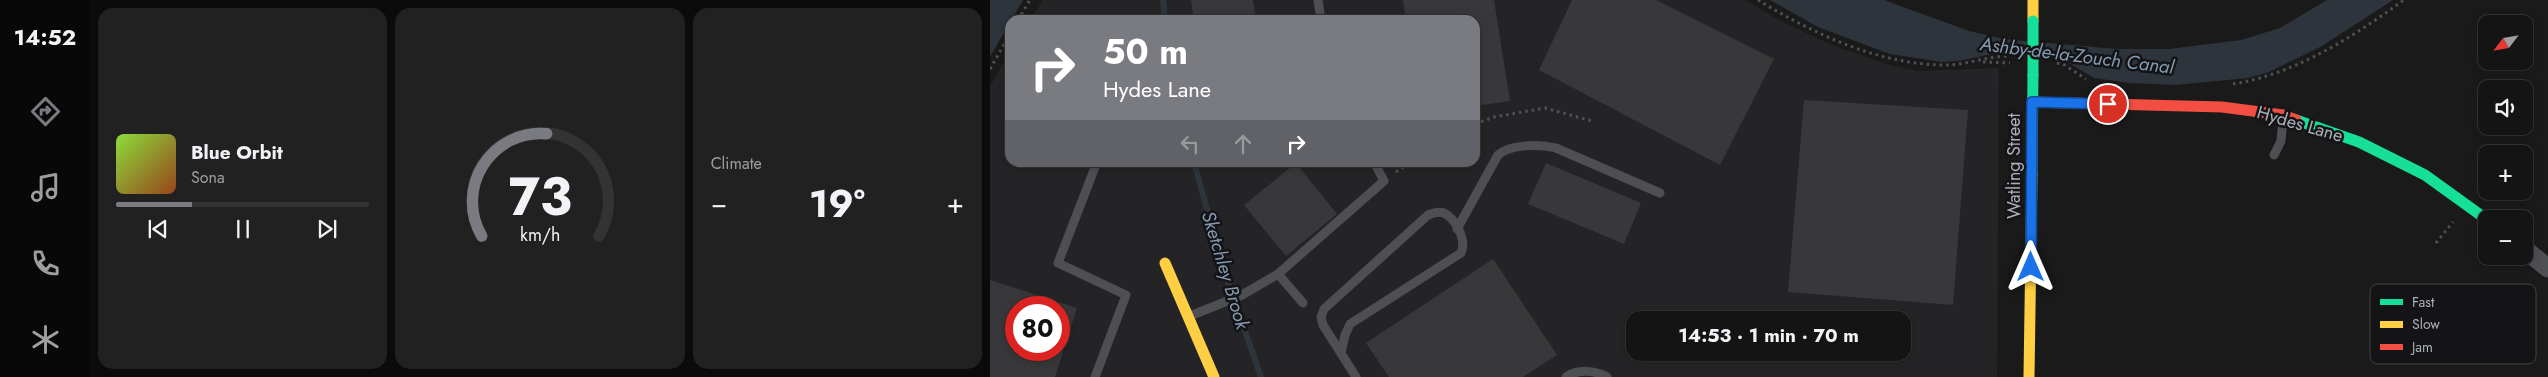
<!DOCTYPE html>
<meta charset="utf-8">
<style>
:root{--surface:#141414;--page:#212122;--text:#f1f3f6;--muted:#9d9ea0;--line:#333334;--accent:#797b81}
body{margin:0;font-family:Jost,sans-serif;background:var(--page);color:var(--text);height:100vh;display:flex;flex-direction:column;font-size:19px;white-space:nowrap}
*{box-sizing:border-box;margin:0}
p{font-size:16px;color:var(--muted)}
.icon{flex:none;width:28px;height:28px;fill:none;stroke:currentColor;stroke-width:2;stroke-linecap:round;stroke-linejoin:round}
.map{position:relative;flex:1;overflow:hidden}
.panel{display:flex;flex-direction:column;gap:8px;padding:8px;background:#0b0b0b;width:900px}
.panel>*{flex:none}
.top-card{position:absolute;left:15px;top:15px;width:475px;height:152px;border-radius:15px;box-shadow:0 2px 8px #0003,0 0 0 1px var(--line);background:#797b81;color:#fff;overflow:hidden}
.needle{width:32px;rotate:239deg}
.fabs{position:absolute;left:1488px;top:15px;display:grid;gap:10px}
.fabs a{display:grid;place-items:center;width:55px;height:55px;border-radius:10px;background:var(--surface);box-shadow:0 2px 8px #0003,0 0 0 1px var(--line);font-size:25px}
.speed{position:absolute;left:15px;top:296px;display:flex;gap:10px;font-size:25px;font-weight:700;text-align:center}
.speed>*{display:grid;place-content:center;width:65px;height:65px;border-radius:50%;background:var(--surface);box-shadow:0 2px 8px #0003,0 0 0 1px var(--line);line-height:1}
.speed .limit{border:8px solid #d22;background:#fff;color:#111}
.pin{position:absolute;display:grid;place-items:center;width:42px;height:42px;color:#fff;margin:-21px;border:2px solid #fff;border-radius:50%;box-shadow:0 1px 5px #0007}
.me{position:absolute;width:55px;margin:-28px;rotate:0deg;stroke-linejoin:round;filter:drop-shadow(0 0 4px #0008)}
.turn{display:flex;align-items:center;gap:18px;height:105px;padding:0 15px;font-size:22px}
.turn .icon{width:65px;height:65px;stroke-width:2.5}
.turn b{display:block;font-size:35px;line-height:42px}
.lanes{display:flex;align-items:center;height:48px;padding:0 15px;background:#0003;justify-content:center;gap:25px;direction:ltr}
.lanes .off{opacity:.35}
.big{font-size:38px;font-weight:700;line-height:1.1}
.panel .card{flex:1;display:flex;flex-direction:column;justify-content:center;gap:8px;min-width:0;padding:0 18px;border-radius:15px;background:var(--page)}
.panel .dial{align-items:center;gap:0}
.dial svg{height:130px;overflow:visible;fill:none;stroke:var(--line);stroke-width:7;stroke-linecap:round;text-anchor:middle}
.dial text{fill:var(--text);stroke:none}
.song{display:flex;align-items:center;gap:15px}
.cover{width:60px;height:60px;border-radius:8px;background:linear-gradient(135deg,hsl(90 70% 55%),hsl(20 70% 35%))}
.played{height:5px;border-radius:2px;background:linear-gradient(90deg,var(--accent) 30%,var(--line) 30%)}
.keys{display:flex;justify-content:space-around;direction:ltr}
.heat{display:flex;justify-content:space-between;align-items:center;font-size:28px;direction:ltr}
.panel .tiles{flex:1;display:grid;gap:8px;grid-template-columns:repeat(3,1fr)}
.trip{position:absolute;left:636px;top:311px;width:285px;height:50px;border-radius:15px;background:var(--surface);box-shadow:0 2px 8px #0003,0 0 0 1px var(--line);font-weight:700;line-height:50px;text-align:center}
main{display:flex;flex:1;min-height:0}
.menu{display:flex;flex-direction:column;width:90px;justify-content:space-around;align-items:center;background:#080808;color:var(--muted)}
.menu .icon{width:35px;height:35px}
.menu .selected{color:var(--accent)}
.menu b{font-size:22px;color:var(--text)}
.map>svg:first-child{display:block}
</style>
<main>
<nav class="menu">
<b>14:52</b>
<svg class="icon selected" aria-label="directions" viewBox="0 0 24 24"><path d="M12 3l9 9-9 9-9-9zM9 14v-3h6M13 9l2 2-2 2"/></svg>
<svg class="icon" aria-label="music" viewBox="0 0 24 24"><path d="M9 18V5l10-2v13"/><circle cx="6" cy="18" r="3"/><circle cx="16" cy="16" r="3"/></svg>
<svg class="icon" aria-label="phone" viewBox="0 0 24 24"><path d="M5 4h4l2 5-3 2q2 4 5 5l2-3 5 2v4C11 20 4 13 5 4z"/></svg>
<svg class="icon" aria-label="climate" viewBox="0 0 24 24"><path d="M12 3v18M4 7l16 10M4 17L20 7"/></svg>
</nav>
<section class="panel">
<div class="tiles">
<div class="card">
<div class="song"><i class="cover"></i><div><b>Blue Orbit</b><p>Sona</p></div></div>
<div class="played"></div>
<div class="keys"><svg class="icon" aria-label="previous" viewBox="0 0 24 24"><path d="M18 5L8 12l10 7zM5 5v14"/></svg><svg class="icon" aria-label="pause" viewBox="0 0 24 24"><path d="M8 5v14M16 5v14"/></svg><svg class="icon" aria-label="next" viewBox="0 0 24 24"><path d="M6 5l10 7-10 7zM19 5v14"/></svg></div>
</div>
<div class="card dial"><svg viewBox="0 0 100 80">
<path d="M14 69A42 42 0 1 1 86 69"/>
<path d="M14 69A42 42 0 0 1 54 6" stroke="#797b81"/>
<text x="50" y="56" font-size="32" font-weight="700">73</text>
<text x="50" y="72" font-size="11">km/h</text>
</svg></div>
<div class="card"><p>Climate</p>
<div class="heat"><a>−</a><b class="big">19°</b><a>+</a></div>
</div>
</div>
</section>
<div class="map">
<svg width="1558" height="377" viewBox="0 0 1558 377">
<rect width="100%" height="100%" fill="#1a1a1a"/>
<path fill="#242426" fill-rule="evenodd" d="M53,0h703l31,19 55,26 54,19 32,7 81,-3 -2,309h-1007v-290l20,-36v111h465v-142h-445zM26,308h43v42h-43zM645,320h267v32h-267z"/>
<path fill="#2d343b" d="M0,0h33l-33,57z
M780,0h114l85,31 35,8 113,10h52l72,-9 39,-12 47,-28h66l-71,46 -53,26 -21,6 -73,7 -46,-2 -35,-5 -30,-18 -58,-9 -48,10 -16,1 -52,-8 -72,-27z"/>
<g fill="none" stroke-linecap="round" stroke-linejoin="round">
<path stroke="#2d343b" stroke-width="6" d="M173,0l2,20
M204,162l29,106 38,109"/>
</g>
<path fill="#38383a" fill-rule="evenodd" d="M201,0h62l3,20h-62z
M413,0h91l16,101 -35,5v-86h-69z
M582,0h84l118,59 -54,106 -181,-95z
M814,100l164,10 -15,195 -165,-13z
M306,163l41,51 -51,42 -42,-51z
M556,163l95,40 -17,41 -96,-40z
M503,259l64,96 -34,22h-134l-23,-34z
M0,280l87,28 -22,69h-65zM26,308h43v42h-43z"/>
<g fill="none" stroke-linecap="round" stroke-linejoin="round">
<path stroke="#505153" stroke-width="3" stroke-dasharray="2.5 4" stroke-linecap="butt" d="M768,0c56,34 123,66 191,65 20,-1 40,-9 60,-9
M28,20l12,-20
M993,62l27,1
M1067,63l6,1 23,15
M0,69l20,-35
M1243,84c63,-10 121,-48 171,-84
M485,124l19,-7 51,-9 47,13
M406,172l14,-10
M1446,243l17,-21"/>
<path stroke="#4e4f52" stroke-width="9" d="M328,0l3,20
M1284,155l7,-14 2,-23
M467,229l41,-74c12,-11 42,-11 58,-7l104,45
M288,274l25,29
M200,316l52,-21 36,-21 106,-93 -10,-19
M351,353l4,-18 5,-11 111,-71c6,-12 -5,-34 -17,-40 -5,-2 -11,0 -16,2l-104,94 -3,8 2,8 33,52
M105,377l31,-82 -68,-32 39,-101
M576,377c12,-8 29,-7 41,0"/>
<path stroke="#4e4f52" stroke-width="19" d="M1534,249l24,19"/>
<path stroke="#16e098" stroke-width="11" d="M1306,120l63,22 66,33 61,44
M1042,174l1,-99"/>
<path stroke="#ffcf43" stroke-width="11" d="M1043,0v21
M175,263l49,114
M1039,377l3,-203"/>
<path stroke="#f24e42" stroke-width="11" d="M1042,102l190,5 61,8 13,5"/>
<path stroke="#16e098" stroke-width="11" d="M1043,21v54"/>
</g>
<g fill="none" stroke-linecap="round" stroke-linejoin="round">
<defs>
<path id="route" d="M1041,267l1,-165 76,2"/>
</defs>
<use href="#route" stroke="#114b97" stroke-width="12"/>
<use href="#route" stroke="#1a73e8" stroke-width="9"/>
</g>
<g text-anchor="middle" stroke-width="5" stroke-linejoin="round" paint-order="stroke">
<g font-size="18" fill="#acafb9" stroke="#141416">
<text transform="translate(1310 124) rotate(16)" y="6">Hydes Lane</text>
<text transform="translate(1024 166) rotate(-90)" y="6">Watling Street</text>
</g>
<g font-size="19" font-style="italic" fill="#859bb2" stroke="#141416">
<text transform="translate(1087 55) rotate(7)" y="7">Ashby-de-la-Zouch Canal</text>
<text transform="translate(236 270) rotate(73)" y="7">Sketchley Brook</text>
</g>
</g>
<rect x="1380" y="284" width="166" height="80" rx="8" fill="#141416" stroke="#424247" stroke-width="1"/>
<rect x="1390" y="299" width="23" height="6" fill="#16e098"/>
<rect x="1390" y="321" width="23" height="7" fill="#ffcf43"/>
<rect x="1390" y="344" width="23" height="6" fill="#f24e42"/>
<g font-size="14" fill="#acafb9">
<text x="1422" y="307">Fast</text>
<text x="1422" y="329">Slow</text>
<text x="1422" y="352">Jam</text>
</g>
</svg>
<div class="fabs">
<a><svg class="needle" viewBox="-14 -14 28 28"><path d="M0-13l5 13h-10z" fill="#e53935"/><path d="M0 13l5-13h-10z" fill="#9d9ea0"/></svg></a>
<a><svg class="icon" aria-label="sound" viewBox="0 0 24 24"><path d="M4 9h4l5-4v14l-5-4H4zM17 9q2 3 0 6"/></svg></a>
<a>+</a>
<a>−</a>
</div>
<div class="speed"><div class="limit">80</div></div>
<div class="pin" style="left:1118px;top:104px;background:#d93025"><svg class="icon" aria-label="arrive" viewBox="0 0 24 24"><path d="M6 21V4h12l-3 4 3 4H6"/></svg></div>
<svg class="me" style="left:1041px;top:267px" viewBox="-20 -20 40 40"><path d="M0-17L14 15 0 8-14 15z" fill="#1a73e8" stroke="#fff" stroke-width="4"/></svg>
<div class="trip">14:53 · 1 min · 70 m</div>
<div class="top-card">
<div class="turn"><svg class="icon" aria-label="right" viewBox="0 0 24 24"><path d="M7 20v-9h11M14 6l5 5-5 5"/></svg><div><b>50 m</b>Hydes Lane</div></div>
<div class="lanes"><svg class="icon off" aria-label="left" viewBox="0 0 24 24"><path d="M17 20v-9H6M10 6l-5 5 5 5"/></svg><svg class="icon off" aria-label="ahead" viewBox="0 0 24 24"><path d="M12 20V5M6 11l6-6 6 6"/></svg><svg class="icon" aria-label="right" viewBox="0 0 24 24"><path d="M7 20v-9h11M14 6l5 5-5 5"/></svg></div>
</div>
</div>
</main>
